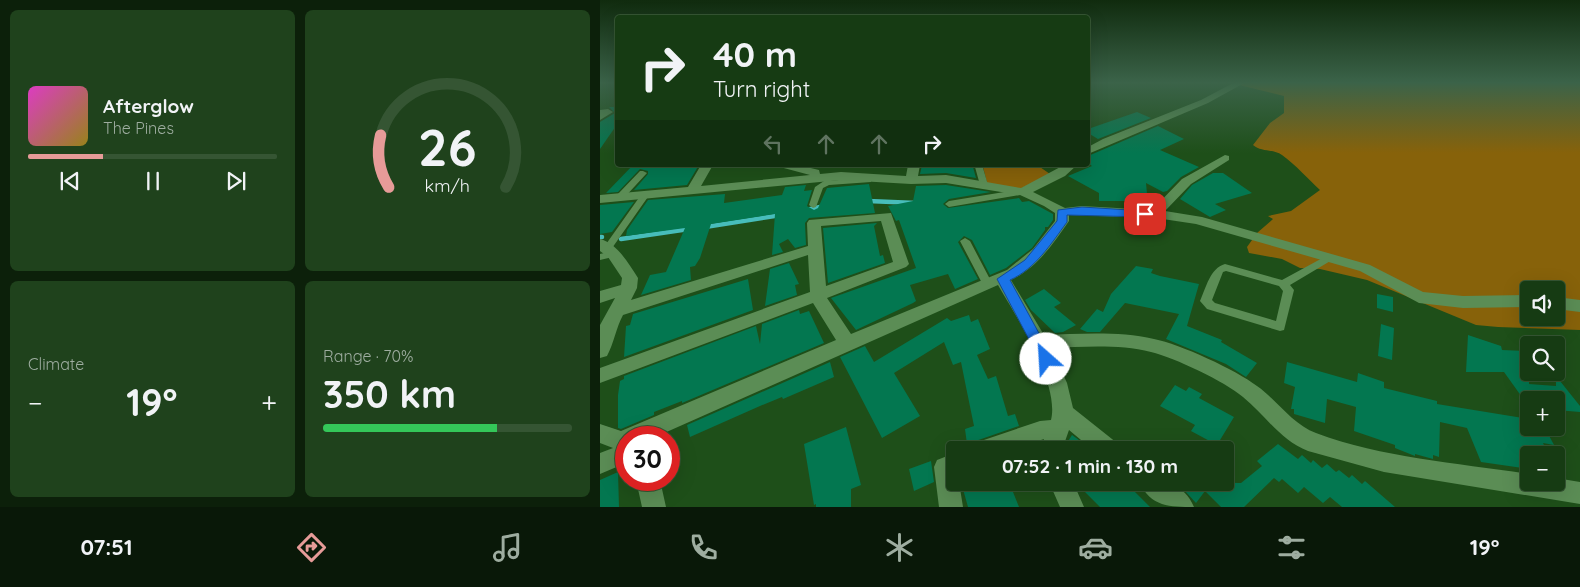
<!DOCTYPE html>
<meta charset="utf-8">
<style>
:root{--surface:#163b13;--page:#1f421c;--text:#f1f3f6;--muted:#9eada0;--line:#355533;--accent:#e69b98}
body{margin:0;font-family:Quicksand,sans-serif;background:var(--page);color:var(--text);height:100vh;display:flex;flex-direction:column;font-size:19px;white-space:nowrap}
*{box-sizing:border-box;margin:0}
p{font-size:16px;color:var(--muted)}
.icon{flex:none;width:28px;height:28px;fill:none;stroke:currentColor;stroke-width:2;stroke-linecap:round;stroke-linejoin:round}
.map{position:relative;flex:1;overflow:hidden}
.drawer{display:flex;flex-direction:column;gap:10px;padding:10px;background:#0c200a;width:600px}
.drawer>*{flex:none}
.top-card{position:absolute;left:15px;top:15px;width:475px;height:152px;border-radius:5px;box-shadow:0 5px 20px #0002,0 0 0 1px var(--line);background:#163b13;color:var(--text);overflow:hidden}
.controls{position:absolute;left:920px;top:281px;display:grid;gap:10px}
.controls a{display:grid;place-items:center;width:45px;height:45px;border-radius:5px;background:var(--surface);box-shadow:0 5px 20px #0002,0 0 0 1px var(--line);font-size:25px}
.speed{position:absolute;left:15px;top:426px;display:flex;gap:10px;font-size:25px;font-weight:700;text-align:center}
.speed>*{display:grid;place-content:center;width:65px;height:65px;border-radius:50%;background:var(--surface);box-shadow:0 5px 20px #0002,0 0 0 1px var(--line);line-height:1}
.speed .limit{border:8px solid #d22;background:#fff;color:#111}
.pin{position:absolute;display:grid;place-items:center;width:42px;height:42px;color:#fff;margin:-21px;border-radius:10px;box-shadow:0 2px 8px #0006}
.me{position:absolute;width:55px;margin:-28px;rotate:334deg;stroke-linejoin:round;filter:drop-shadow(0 0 4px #0008)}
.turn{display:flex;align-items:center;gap:18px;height:105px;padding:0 15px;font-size:22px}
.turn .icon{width:65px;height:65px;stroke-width:2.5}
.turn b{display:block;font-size:35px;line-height:42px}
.lanes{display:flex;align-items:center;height:48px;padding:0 15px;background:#0003;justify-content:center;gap:25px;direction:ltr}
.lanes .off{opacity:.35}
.big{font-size:38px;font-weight:800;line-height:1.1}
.drawer .tile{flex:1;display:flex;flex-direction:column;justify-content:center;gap:8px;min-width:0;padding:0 18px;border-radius:8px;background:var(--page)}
.drawer .dial{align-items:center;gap:0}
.dial svg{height:130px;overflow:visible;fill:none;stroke:var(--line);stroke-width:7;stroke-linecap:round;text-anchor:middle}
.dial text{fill:var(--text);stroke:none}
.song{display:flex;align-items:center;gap:15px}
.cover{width:60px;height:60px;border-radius:8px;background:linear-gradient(135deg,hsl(310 70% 55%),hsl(50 70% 35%))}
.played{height:5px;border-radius:2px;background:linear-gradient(90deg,var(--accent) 30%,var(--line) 30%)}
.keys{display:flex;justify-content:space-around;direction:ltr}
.heat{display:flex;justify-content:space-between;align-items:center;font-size:28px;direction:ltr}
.charge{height:8px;border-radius:4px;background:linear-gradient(90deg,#34c759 70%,var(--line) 0)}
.drawer .tiles{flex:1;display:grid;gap:10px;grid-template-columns:repeat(2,1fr)}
.trip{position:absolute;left:346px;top:441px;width:288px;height:50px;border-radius:5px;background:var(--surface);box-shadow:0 5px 20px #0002,0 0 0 1px var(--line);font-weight:800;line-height:50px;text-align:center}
.dock{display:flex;height:80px;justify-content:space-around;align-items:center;background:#091808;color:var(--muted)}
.dock .icon{width:35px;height:35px}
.dock .active{color:var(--accent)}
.dock b{font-size:22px;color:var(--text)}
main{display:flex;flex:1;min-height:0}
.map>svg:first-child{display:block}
</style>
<main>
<section class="drawer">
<div class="tiles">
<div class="tile">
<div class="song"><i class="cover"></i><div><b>Afterglow</b><p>The Pines</p></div></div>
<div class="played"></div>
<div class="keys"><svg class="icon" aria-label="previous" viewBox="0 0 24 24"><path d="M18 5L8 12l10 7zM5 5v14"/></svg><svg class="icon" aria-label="pause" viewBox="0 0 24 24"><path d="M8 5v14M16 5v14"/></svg><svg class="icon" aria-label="next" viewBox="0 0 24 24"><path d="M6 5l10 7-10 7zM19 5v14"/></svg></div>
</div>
<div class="tile dial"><svg viewBox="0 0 100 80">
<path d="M14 69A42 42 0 1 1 86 69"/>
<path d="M14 69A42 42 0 0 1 9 37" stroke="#e69b98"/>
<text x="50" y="56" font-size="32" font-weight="700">26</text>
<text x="50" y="72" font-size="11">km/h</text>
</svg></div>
<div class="tile"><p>Climate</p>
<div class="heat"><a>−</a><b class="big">19°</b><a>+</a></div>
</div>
<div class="tile"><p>Range · 70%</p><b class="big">350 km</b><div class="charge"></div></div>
</div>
</section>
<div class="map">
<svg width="980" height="507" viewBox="0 0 980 507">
<rect width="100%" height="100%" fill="#1e4f19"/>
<path fill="#87620a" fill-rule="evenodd" d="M642,82h338v248l-82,-3 -22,-2 -109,-45 -47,-11 -20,-1 -18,-9 -33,-6 -2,-6 10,-14 16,-14 -5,-3 23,-5 29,-21c-12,-11 -24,-25 -38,-35 -9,-6 -21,-3 -29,-10l17,-22 14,-10v-17l-45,-11zM929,290h27v28h-27z
M391,165h46l13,9 -30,15 -33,-6 -4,-16z"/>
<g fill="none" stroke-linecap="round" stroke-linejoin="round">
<path stroke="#47bdbb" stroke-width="4.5" d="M268,201l48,2
M206,210l19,-4
M105,227l76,-12
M0,237h2
M21,239l68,-10"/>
</g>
<path fill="#037750" d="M9,107h9v16l-18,26v-27l15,-9z
M537,112l14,6 -53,21 -10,-6v-4z
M558,126l26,13 -24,11 39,17 -18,10 -14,14 -4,1 -17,-9 2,21h-15v-3h-34v-8l-31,-17 24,-10 -4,-3v-7z
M33,165h46l-2,3 22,-3 -12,20 -53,5 14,-16v-3l-8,-2 -22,23 -12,1z
M322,165l51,2 3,11 -30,-5 -26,1z
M613,173h10l29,20 -37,11 11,6 -16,7 -30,-18 12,-14z
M269,184l6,29 -66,5 -4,5 1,22 -11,3 -7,-9 -9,5 4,8 -11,3 3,-41 -64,10 -11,34 -5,8 -5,1 1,13 -50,15 9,-20 16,-3 19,-44 -59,8 1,-6 21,-30 77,-6 -1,9 58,-8 3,-8 21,-2 -2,6 8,-1 -5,16 7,4 4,-2 9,-20z
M346,185l45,7 -42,7 -6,5 5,4 71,-10 3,4 7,-1 24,13v6l-5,7h-3v3l-13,18 -26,20 -16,7 -18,-35 -8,-4 -6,6 20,37 -23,10 -7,-15 -38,11 6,16 -3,2 -57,27 -25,-32 85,-30 -17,-48 -3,1 -8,-15 25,-5 3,-15z
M34,202l-22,30 -12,2v-29z
M277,223l-3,3 6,30 3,-1 2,8 -57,20 -5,-55z
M189,263l10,21 -4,1 2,10 -32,11 5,-37z
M536,266l17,3 -2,4 9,3 39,8 -12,42 35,14 -1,2 36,21 -11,14 -20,-13 -60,-25 13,-25 -54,-11 -25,29h-13l-7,-3 17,-20 6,3 8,-18z
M148,279l5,31 -129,47 2,-31 4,-1 3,-11z
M444,289l17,14 -7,4 22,18 -13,7 -8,1 -24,-23 -6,-10z
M777,294l16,3v15l-16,-4z
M199,310l1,4 9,-3 15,32 -142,60v-2l-28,11v3l-33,14 -3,-1v-33l2,-14 4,-2v-3l132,-50 4,18 2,-20z
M369,315l2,7 7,-3 12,30 -13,6 11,24 8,-3 12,40 7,-2 4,12 -52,18 -2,-15 9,-3 -8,-39 -5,-25 -8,3 -9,-23 -50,31 26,43 -38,22 -42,-81 25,-11 9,16 73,-44 4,3z
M781,324l13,4 -2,32 -14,-4z
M868,335l33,11 1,4 27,1v33l27,2v-10l24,30v6l-24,-2v-10h-27v7l-25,-35h-38z
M230,362l4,15 -51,22 -1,-2 -22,9 -70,31 -3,-12z
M687,362l70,20 1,-9 26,9v6l53,13v3l92,15v9h16l9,17 -11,-2 6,12h-20v14l-48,-7 -14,-34 -27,-6 -1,35 -6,-2v4l-18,-5v2l-20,-8v-3l-41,-14 2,-24 -29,-8 -2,24 -31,-9v-5h-3l4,-22 -11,-4z
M575,385l11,6 3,-4 13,7 -3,4 35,19 -17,28 -26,-14 4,-6 -35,-19z
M246,427l15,58 -10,4v18h-35v-3l-2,1 -10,-61z
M472,435l7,5 10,10h-20l-4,-4z
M678,444l20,15 4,-4 9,8 2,-3 9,8 5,-4 9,8 3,-2 10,8 3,-3 10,9 3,-3 30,26h-53l-12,-10 -7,6 -19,-16 -6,6 -16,-14 -3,3 -5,-4 -30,29h-23l-16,-16 -9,12 -11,-12 -15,-9 71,1 21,-17 -5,-5z
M331,461l3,21 -20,9 -5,-22z
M18,472l1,35h-19v-27z
M361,482h44l2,5h4l8,20h-51z
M475,482h50l25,25h-50z"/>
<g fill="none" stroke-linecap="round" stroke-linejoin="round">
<path fill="#5b8d55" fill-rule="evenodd" d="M378,165h13l-8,3 5,17 -1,2h-6l-1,-2 -5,-18z
M40,171h3l4,2 -24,26h-6l-1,-2 1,-2z
M268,178h3v4l-42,3 -6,3 -7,19 -3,1 -4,-3 6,-18 9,-6z
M423,189l4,3 -1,2 -77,13 -4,-3 4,-3z
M46,191l4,3 -40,57h-6l-2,-2 2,-2 39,-55z
M365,238l5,3 22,42 -1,2h-8l-1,-2 -22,-42z
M13,251l5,3 -1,2 -17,4v-6z
M728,255l5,3 -1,2 -42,25 4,5 -10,40 -4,1 -73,-22 -7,-8c6,-13 10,-33 25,-37l57,16zM626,271l53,15 4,5 -7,30 -61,-18 -3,-3 11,-28z"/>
<path fill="#5b8d55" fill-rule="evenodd" d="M635,82h11l-38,21 -120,51v-7l15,-8 98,-39z
M8,109l5,3 -13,8v-10z
M625,155l4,1v4l-38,24 -26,27 37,6 168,48 53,27 40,4 66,-1v12l-66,1 -44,-5 -59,-32 -164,-47 -40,-6 -87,-3v6c-16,23 -32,47 -58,59l33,55c36,-1 75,-4 110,4 26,5 82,31 103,47 20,14 36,39 59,47 67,25 142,30 213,41v8h27v-4l24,4v22l-196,-32 -76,-21c-27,-10 -43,-36 -65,-54 -19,-16 -68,-39 -92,-45 -32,-8 -68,-5 -100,-4l16,35 6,25 44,35 3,7h-27l-24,-20 -7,20h-22l4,-11 -33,11h-39l3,-7 65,-22 11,-1c9,-36 -35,-104 -53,-135l-345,153h-27v25l-26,11v-21l13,-5 -13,-5v-19l21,7 215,-91 -23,-37 -213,80v-15l210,-76 -2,-37 -185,60c-7,13 -9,28 -16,41l-7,2v-33l15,-27 -15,5v-12l21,-6 1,-7 -14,-21 -8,-6v-12c17,4 29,25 38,39l-1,10 -6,12 177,-54 -1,-23 2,-3 82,-7 18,51 -3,3 -79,31 24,36 156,-64 26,-21 22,-28v-8l-11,-7 -24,-11 -74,-12 -35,1 -70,-4 -241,23v-8l88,-8 13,-22h12l-12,21 109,-11 -30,-8 -2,-2h20l21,5 1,4 21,-2 65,4 2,-11h12l-2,11 28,-1 75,13 43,-23h13l-12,11 -32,16 32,16 17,-2 70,4 30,-31zM281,221l12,41 -67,24 -5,-60z
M956,297l24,3v12l-24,-3z
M355,453v29h4l4,25h-24l-5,-40 3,-7z
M36,480h24l6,27h-24z
M449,482h24l11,25h-24z
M539,482c24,0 44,-1 55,25 -24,0 -43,0 -55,-25z"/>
</g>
<linearGradient id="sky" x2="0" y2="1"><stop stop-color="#102b0e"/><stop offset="0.54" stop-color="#3b6349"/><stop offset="1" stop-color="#3b6349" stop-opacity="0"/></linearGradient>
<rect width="980" height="153" fill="url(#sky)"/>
<path fill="#1a73e8" stroke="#114b97" d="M482,207l63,4 6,3 -6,3 -78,-2v7c-16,22 -32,47 -57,58l43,79 -2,3h-10l-44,-83 28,-19 32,-39 1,-11z"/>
</svg>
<div class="controls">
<a><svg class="icon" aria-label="sound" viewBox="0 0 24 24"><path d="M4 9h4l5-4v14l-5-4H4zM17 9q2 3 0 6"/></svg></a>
<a><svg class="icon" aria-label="search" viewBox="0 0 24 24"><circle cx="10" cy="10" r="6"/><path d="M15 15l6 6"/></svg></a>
<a>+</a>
<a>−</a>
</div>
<div class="speed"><div class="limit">30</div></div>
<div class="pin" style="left:545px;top:214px;background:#d93025"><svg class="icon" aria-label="arrive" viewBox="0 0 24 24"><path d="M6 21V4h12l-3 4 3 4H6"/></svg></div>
<svg class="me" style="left:446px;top:359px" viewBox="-20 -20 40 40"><circle r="19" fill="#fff"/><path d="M0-13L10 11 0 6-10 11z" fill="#1a73e8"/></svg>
<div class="trip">07:52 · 1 min · 130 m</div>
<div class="top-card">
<div class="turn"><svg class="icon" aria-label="right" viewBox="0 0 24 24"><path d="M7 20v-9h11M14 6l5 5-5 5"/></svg><div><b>40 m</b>Turn right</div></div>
<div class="lanes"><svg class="icon off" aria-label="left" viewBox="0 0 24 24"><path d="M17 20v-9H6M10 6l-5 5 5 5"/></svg><svg class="icon off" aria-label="ahead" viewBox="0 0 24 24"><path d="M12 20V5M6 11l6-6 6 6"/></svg><svg class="icon off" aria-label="ahead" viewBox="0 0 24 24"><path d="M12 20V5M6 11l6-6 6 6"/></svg><svg class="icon" aria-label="right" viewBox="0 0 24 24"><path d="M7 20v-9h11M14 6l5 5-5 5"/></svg></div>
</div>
</div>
</main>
<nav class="dock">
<b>07:51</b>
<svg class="icon active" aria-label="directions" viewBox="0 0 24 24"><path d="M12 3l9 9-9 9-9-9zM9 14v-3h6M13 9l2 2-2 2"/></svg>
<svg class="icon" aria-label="music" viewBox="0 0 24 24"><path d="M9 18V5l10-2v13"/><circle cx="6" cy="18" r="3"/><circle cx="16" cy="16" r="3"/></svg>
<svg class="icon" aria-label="phone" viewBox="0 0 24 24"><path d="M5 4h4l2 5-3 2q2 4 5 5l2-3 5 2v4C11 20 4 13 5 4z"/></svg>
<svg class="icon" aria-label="climate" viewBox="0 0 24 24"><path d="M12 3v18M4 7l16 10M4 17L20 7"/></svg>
<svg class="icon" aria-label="car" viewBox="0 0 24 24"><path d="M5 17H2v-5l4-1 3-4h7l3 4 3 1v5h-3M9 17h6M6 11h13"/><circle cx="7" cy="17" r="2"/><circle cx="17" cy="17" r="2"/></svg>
<svg class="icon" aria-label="filters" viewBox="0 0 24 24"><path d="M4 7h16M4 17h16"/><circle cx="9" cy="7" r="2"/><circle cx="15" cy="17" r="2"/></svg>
<b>19°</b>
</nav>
